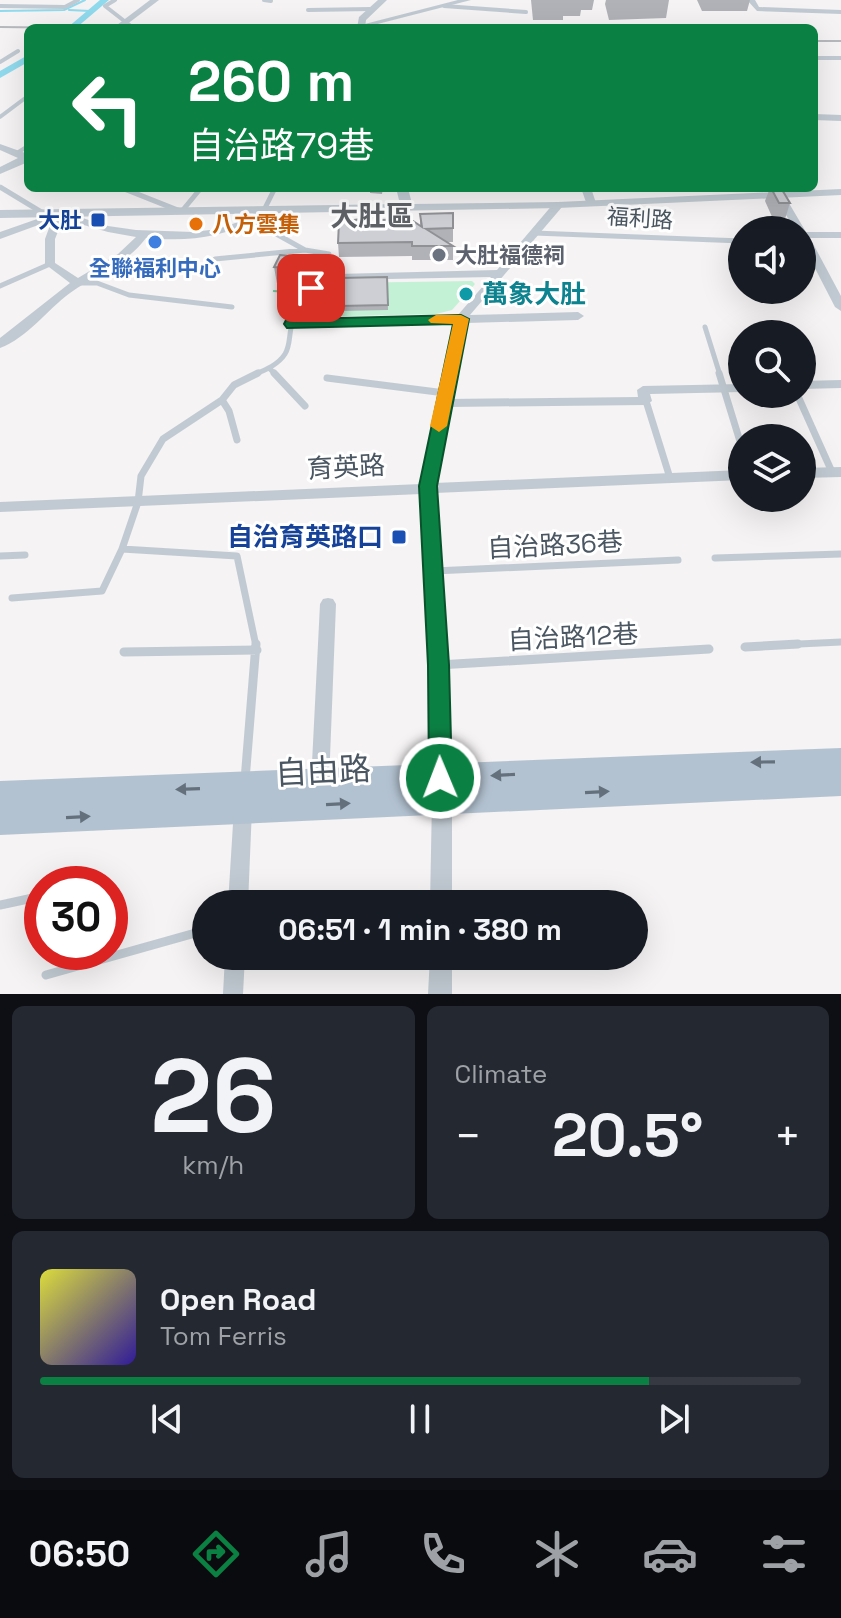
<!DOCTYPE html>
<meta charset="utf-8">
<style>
:root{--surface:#171b24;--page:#242831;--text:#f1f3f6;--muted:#9ea1a6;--line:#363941;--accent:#0b8043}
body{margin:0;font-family:"Space Grotesk","Noto Sans TC",sans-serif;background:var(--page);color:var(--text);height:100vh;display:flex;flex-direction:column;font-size:30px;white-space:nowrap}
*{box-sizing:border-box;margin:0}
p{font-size:26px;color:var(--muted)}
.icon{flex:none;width:44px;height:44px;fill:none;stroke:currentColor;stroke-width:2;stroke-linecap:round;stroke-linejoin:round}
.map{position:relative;height:994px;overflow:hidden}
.drawer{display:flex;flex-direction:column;gap:12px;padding:12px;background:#0d0f14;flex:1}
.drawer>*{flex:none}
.guide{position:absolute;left:24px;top:24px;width:794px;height:168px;border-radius:12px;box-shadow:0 8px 32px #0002;background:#0b8043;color:#fff;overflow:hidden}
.fabs{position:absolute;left:728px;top:216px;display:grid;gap:16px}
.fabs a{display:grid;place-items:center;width:88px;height:88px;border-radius:50%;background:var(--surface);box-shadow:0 8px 32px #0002;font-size:40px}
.speed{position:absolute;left:24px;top:866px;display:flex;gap:16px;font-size:40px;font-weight:700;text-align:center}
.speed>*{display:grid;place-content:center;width:104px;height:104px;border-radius:50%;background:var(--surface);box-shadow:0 8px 32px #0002;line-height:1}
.speed .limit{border:12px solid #d22;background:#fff;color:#111}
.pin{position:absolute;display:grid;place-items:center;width:68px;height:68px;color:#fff;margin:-34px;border-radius:16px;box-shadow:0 4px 12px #0006}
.me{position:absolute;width:88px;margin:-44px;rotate:359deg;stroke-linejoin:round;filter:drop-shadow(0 0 6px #0008)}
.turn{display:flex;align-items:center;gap:28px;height:168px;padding:0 32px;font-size:36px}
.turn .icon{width:104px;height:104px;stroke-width:2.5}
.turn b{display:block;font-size:56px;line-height:68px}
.big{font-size:60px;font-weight:800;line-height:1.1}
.drawer .tile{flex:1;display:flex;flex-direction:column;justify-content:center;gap:12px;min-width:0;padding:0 28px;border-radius:12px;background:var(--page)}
.drawer .dial{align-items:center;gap:0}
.dial b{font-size:104px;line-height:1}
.song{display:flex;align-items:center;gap:24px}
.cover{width:96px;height:96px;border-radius:12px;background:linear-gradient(135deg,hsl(60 70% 55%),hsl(250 70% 35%))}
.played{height:8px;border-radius:4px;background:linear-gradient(90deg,var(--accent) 80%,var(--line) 80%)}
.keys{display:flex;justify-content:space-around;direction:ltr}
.heat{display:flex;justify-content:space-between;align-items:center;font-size:44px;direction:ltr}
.drawer .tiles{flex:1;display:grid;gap:12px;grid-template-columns:1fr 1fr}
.tile:last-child{grid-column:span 2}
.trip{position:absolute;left:192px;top:890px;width:456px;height:80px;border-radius:40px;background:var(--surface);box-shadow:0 8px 32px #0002;font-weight:800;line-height:80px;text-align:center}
.menu{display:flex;height:128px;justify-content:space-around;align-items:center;background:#090b0e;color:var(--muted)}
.menu .icon{width:56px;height:56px}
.menu .selected{color:var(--accent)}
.menu b{font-size:36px;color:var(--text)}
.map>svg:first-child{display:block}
</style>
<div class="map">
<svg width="841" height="994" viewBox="0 0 841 994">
<rect width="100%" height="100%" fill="#f5f3f3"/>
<path fill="#c3f1d5" d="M472,281l3,3 -23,26 -16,4 -134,3 -2,-4 13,-19 27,-11z"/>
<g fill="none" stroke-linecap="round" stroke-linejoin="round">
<path stroke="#90daee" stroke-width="2" d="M69,10l21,1
M0,11l64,-1 21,-10"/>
<path fill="#90daee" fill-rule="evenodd" d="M100,0h9l-33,28h-9z
M28,55v7l-28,16v-7z"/>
<path stroke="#7ad0a6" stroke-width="2" stroke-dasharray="4 2" stroke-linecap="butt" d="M273,291l25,2"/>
<path stroke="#c1cad2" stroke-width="4" d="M115,0l-10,6 27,21 109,1
M264,0l7,1
M0,6l65,1 13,-7
M444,6l82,6
M308,10l62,-1
M254,28h48
M0,62l18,-11
M0,117l28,-21
M17,153l11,-7"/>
<path stroke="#c1cad2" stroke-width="5" d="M0,187l43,26
M264,210l11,-22
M182,211l19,-23
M253,221l52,29 24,4 -8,14 16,9c-23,11 -40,25 -46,51 -2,9 -1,18 -6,26 -7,11 -20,16 -32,21
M534,233l208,8
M215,259l90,-9
M78,283h19l32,12 103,12
M0,286l50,-22
M311,288l2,-10 8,-10
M705,327l15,48
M269,368l7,7"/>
<path stroke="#c1cad2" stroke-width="7" d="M274,373l31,33
M719,373l23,75
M327,378l118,15
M797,394l35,78
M222,400l7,11 8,29
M646,401l24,77
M122,549l115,7 19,90
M0,556l25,-1
M715,558l126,-4
M434,571l244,-11
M12,598l90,-7 20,-42 16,-47 3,-26 22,-37 59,-39 12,-15 24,-12
M759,646l82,-4"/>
<path stroke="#c1cad2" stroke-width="9" d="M745,647l53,-3
M124,652l133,-2
M438,665l271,-16
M245,780l11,-136
M0,905l42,-9
M46,975l160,-45"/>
<path fill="#c1cad2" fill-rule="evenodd" d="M150,0h9l-37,28h-9z
M458,0h13l-109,28 -5,-2z
M747,0h8l4,7 82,3v4l-84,-3z
M814,56h27v4h-27z
M814,114l27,1v6l-27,-1z
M0,144l28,10v8l-28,12v-7l18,-9 -18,-8z
M115,188h14l58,23 -9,2z
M581,188h10l5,15 -1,2h-8z
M770,188h10l26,44h35v6h-31l31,58v15l-6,-4 -33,-64v-13h-7z
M558,202l5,3 -1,2 -92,108 108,-3 6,4 -6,4 -112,3 -17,76 189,-2 -1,-7 6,-4 99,-2v8l-92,2 2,7 -6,4 -198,2 -13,76 307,-13v10l-307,13 11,172 4,117 -3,6 -6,2 -6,-2 -3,-6 -2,-117 -9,-171 -421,18v-10l421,-18 15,-81 18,-80 -162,5 -6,-4 6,-4 165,-4 34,-39 -154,3 -6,-3 6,-3 160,-4 57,-67z
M264,207l4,1v4c-39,26 -77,30 -122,26 -20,27 -50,36 -76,55 -23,17 -43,45 -70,55v-10l70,-55 -25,-19v-25l7,-19 -52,19v-7l60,-21 48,15 28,4 57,2 25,-3 23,-8zM63,219l45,13 28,5 -18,17 -40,24 -23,-15v-24z
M841,380v8l-39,1v-8z
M841,467v10l-39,1v-10z
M328,598l5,1 3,5 -7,179 -3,6 -6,2 -6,-2 -3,-6 9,-179 3,-5z
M243,799l6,3 3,6 -4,96h-20l6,-96 3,-6z
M225,956h20l-2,38h-20z"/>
<path fill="#c1cad2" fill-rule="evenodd" d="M378,0h9l-21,20 -1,8h-8l2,-11z
M396,188h12l4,16 146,-2 283,-13v6l-283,13 -558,10v-8l400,-6z
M442,790l7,3 3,7v104h-22l2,-104 3,-7z
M430,956h22v38h-24z"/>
<path fill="#b3c2d1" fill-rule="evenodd" d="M841,748v48l-841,39v-54z"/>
<path stroke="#b5b8bd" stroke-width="2" d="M0,27l84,1
M814,41h27"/>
</g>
<path fill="#b0b2b7" d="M531,0h63l-2,10h-11l-1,6h-17v4h-30z
M606,0h63l-3,18 -57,2 -4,-16z
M697,0h53l-3,11h-45z
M370,188h13l-1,6 -12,-1z
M515,188h46l-46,1z
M770,188h11l9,15 -5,16h-12l-8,-18z
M420,214l33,14v14h-6l6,4v14h-41v-4l-73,1 -1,-14 40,-23 42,6z
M305,257l2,22 -1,11 -28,-1 -4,-22z
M387,277l1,33 -48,1 -1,-33z"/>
<path fill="#909195" d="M305,257l2,22 -1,11 -2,-21z"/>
<path fill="#cdcfd5" stroke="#909195" stroke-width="2" d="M771,188h10l9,15h-11z
M453,213v15l-27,1 27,17h-41v-4l-74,1 1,-21 39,-5v3l32,-1 12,8 -2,-13z
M280,255l25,2 -1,12 -30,-2z
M387,277l1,28 -49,1v-28z"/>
<defs><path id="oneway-solid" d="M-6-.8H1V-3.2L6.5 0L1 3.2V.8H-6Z" transform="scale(2)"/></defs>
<g fill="#64717d">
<use href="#oneway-solid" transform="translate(763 762) rotate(179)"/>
<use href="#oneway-solid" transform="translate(503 775) rotate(177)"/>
<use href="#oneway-solid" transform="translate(188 789) rotate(178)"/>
<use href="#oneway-solid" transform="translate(597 792) rotate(-3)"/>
<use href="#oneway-solid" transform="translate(338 804) rotate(-3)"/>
<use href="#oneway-solid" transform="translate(78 817) rotate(-3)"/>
</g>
<path fill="#0b8043" stroke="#07532c" stroke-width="2" d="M311,284l7,4 -16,31 159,-4 8,4 -32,167 12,179 3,113 -4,8 -8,3 -8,-3 -3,-8 -1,-113 -9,-179 34,-162 -166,4 -3,-4 19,-36z"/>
<path fill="#f59e0b" d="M436,315h25l8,4 -22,107 -8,6 -9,-6 23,-102 -22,-1 -3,-3z"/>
<g fill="#1a4fb4" stroke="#fff" stroke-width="3">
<rect x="90" y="212" width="16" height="16" rx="4"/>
<rect x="391" y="529" width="16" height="16" rx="4"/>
</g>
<circle fill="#e8710a" stroke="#fff" stroke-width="3" cx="196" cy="224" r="8"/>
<circle fill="#3f7fe0" stroke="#fff" stroke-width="3" cx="155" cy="242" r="8"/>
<circle fill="#6b7280" stroke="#fff" stroke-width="3" cx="439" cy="255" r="8"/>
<circle fill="#0f9aa8" stroke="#fff" stroke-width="3" cx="466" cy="294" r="8"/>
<g text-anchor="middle" stroke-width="6" stroke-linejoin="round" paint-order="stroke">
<g font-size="22" fill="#4a5661" stroke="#fff">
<text transform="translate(640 218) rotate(4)" y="8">福利路</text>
</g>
<g font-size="22" font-weight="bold" fill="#164399" stroke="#fff" text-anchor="end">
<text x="82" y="228">大肚</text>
</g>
<g font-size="22" font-weight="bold" fill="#c56008" stroke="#fff" text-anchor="start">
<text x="212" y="232">八方雲集</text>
</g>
<g font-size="22" font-weight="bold" fill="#5b616d" stroke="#fff" text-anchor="start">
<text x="455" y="263">大肚福德祠</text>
</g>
<g font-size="22" font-weight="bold" fill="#366cbe" stroke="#fff">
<text x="155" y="276">全聯福利中心</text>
</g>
<g font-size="26" font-weight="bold" fill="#0d838f" stroke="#fff" text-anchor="start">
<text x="482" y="303">萬象大肚</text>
</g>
<g font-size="26" fill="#4a5661" stroke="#fff">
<text transform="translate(346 467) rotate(-3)" y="9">育英路</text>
<text transform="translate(555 545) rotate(-3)" y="9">自治路36巷</text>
<text transform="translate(573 637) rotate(-3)" y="9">自治路12巷</text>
</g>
<g font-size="26" font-weight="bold" fill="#164399" stroke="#fff" text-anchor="end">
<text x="383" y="546">自治育英路口</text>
</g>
<g font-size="28" font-weight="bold" fill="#5f6368" stroke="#fff">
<text x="372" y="226">大肚區</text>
</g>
<g font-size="32" fill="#4a5661" stroke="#fff">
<text transform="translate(323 771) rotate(-3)" y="11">自由路</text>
</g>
</g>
</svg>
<div class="fabs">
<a><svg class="icon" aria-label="sound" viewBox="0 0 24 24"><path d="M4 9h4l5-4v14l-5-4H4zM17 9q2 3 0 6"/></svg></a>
<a><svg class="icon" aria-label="search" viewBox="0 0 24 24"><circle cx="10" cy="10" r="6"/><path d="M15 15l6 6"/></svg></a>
<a><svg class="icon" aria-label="layers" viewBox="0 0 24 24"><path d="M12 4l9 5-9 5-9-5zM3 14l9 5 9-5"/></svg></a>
</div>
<div class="speed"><div class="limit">30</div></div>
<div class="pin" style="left:311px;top:288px;background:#d93025"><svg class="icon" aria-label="arrive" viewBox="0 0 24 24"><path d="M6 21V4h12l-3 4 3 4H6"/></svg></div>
<svg class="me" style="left:440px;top:778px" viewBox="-20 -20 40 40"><circle r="17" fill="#0b8043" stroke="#fff" stroke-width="3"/><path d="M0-11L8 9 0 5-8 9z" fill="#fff"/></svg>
<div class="trip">06:51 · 1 min · 380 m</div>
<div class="guide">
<div class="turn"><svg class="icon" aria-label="left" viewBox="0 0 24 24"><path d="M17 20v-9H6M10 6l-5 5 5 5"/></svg><div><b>260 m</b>自治路79巷</div></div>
</div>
</div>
<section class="drawer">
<div class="tiles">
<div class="tile dial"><b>26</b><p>km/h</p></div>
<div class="tile"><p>Climate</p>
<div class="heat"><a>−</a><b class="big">20.5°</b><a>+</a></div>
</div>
<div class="tile">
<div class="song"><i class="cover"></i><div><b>Open Road</b><p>Tom Ferris</p></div></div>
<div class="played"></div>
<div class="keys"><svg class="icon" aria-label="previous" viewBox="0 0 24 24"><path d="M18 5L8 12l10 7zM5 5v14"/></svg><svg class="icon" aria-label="pause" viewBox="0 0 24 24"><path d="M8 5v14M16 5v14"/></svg><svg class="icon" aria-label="next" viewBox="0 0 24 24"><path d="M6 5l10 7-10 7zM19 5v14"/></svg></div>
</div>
</div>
</section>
<nav class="menu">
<b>06:50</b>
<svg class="icon selected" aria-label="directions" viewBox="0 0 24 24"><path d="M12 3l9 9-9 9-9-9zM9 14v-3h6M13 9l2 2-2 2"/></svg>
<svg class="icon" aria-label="music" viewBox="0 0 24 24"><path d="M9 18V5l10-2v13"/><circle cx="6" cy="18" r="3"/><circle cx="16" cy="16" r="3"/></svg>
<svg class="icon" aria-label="phone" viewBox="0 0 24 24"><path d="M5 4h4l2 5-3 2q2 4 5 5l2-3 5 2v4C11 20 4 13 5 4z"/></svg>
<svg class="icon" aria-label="climate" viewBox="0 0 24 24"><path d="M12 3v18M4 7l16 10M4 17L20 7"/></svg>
<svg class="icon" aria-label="car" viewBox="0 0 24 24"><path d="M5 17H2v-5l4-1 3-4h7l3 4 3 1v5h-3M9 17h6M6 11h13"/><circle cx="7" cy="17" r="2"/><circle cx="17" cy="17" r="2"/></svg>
<svg class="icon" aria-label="filters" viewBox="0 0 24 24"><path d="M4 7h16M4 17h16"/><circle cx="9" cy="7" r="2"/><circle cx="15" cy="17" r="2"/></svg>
</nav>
